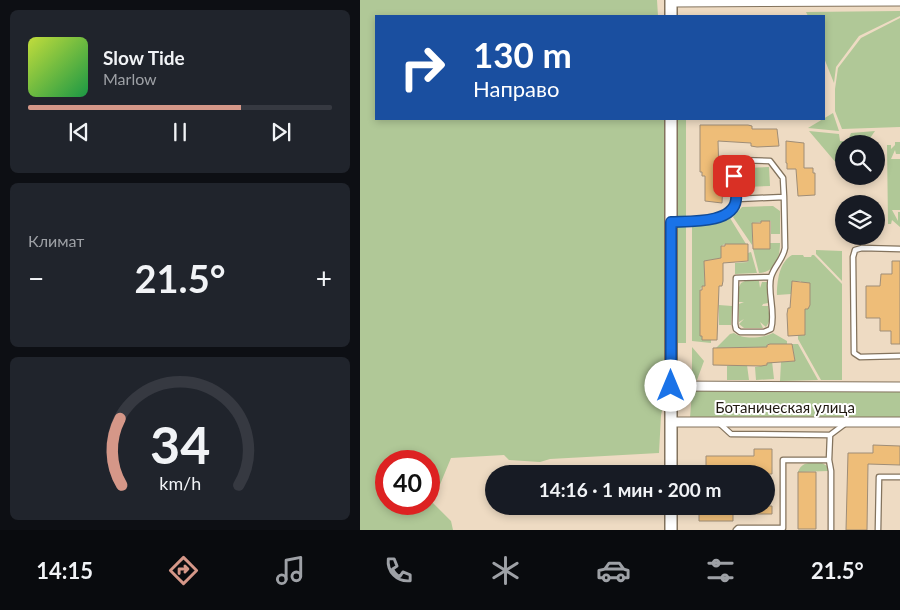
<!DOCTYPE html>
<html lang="ru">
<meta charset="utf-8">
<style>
:root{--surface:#171b24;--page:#20242c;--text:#f1f3f6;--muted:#9ea1a6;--line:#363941;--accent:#d59788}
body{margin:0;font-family:Lato,sans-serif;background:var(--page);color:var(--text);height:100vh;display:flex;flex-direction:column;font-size:19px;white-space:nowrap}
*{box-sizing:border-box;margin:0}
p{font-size:16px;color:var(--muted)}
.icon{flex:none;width:28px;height:28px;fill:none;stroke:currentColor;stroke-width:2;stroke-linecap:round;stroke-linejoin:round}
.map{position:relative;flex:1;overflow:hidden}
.side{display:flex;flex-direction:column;gap:10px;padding:10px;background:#0d0f14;width:360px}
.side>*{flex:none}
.guide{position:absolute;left:15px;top:15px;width:450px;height:105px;border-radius:0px;box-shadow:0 2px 8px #0003;background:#1a4fa0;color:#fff;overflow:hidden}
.tools{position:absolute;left:475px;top:135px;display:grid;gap:10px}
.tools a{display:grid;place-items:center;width:50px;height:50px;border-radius:50%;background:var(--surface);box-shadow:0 2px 8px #0003;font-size:25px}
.speed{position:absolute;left:15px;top:450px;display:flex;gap:10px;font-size:25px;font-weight:700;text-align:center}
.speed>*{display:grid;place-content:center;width:65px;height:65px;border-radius:50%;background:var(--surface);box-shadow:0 2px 8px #0003;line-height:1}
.speed .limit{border:8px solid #d22;background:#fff;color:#111}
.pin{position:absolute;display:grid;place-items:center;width:42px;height:42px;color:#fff;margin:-21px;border-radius:10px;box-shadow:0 2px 8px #0006}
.me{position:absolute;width:55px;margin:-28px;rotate:0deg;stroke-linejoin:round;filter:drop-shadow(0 0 4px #0008)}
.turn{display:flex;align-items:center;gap:18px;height:105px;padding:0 15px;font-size:22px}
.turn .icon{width:65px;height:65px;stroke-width:2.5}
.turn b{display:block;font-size:35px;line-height:42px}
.big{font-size:38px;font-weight:700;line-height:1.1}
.side .widget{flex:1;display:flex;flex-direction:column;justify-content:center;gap:8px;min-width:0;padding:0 18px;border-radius:8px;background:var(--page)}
.side .dial{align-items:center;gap:0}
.dial svg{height:130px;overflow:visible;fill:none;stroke:var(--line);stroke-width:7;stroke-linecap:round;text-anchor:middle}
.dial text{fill:var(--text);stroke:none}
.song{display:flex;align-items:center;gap:15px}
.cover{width:60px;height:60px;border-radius:8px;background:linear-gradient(135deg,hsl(70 70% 55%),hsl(140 70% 35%))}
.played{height:5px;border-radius:2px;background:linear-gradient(90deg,var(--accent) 70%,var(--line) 70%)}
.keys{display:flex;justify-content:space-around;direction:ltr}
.heat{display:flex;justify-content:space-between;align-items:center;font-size:28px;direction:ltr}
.trip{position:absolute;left:125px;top:465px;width:290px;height:50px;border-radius:25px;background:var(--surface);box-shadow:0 2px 8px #0003;font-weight:700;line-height:50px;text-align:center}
.dock{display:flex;height:80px;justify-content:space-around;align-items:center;background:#090b0e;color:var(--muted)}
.dock .icon{width:35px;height:35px}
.dock .current{color:var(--accent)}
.dock b{font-size:22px;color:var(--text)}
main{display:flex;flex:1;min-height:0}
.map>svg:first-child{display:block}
</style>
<main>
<section class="side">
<div class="widget">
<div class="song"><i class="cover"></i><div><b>Slow Tide</b><p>Marlow</p></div></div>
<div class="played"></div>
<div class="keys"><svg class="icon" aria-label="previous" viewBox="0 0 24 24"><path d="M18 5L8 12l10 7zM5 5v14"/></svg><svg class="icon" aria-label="pause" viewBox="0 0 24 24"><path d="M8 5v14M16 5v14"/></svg><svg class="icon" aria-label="next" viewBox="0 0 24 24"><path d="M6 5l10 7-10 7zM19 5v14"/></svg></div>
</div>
<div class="widget"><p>Климат</p>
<div class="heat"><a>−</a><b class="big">21.5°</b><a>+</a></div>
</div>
<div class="widget dial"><svg viewBox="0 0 100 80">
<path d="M14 69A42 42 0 1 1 86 69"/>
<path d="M14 69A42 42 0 0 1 13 28" stroke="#d59788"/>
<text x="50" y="56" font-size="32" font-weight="700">34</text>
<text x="50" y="72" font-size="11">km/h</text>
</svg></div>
</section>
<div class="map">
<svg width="540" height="530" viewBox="0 0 540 530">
<rect width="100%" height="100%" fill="#eedbc3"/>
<path fill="#b0c897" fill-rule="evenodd" d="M0,0h297l1,16h-282v103h288v283l-3,13 -2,38 -109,6 -10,3 -31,-2 -5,-5 -53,3 -12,29 -6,4v12l18,18 2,9h-93zM26,461h43v43h-43z
M540,11v5l-41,20 -23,31 -2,16 -10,-25v-42h-16l-2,-4z
M540,18v109l-58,2 -7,-18v-22l3,-21 23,-30z
M473,113l6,18 -31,-3z
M318,120h8v98h-8z
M449,131l30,3 1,7h3v30z
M515,131l-9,13h-21v-4l4,-2 2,-5z
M535,142h5v12h-4l-1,-4 -4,9h9v51h-8l6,11v-9h2v15l-8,-7 -1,4h-3l-1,-79h4v4l4,-4z
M409,167l1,19 -25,1v-19z
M413,206l7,5v23h-9v-13l-19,2v22l-19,-28 9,-10z
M370,218l16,26h-21l-4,2v12l-17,3 1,25h-3l-2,4v46h2v4h9v3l-19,-2v-117l28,-3z
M326,225v118h-8v-117z
M410,243h10c0,14 -4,29 -21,30l-6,-24h17z
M456,250l26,1v30l-26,-27z
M391,252l6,21 -22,1v-11l13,-1v-9z
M432,255h11l1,2h7l1,-2h2l28,29v96h-21l-23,-41v-4l7,-1v-25l-4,-28h-8l-2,13 -14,1c0,-13 2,-33 15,-40z
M385,281h14l1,7 2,-6h5l1,21 -5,1 -1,2h6l2,14 -4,7 -6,-5 3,6h-19l-5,-4 5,-5 -5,3v-18l5,-2h-5v-15l2,-4z
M359,305l13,1 -1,19h-12z
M374,333c9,7 30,5 39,0l14,8v3h-20v3l-51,1 14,-14z
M432,344h6l20,36 -38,1 1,-19 14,-1z
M332,347l12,14 -7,19h-5z
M407,361h5l2,18 -18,1 -1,-13 12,-2z
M373,365h14l2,15h-22v-14z
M332,391h208v27h-210z
M462,463l5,3 1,5 -30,1c4,-11 13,-9 24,-9z"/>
<path fill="#eebd78" stroke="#9f8d77" d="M340,125h48l4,1v3h25l2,17 -22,1 -6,-1v-3l-33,-2 1,34h3l1,6 -1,22 -17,-2v-25h-3v-4h-2z
M426,141l18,2v25h9v5h2v22l-17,1 -2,-27h-9v-6h-1z
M401,221h9v28h-17l-1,-26h9z
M365,244h23v17l-25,2v18l-1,5h-3l-2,54h-15v-4h-2v-46h2v-4h3l-1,-25 17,-3v-12h4z
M532,261h8v83h-9v-13h-11v-13h-14v-32h14l1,-12h11z
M432,281l18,2v22l-2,4h-3v26l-17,1 -1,-22 1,-6h2z
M410,344h22l3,17 -28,2v2l-6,1 -48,-1v-17l54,-1v-2z
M513,445l27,1v19l-32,-1 -1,66h-21l2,-77h25z
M394,449h18v25h-66v-18h48z
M438,472h18v57h-18z
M339,506h73v8h-39v7h-34z"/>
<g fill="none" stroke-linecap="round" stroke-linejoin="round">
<defs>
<path id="lane" d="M377,199l-4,-34 5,-5 32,1 13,17 1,19
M312,222c23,-1 56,2 65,-23l47,-2 1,51c-2,12 -11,18 -14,29 -4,15 5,35 0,52l-7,3h-24l-4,-3 -1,-5 1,-46 35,-1
M540,249l-38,-1 -7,2 -2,7 1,96 6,4 40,-1
M359,423l12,11 99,1 16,-12
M469,460l2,11v59
M376,530l2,-2h45v-68h46l1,-25
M518,530l1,-53h21"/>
<path id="street" d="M311,2l229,-1
M311,386l229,1
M311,422h229"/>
<path id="secondary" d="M311,16v-16
M311,474v-355
M311,506v24"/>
</defs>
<use href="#lane" stroke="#83735d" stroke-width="7"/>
<use href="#street" stroke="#83735d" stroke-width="11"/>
<use href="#secondary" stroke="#83735d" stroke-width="14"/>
<use href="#lane" stroke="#fff" stroke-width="4.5"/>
<use href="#street" stroke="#fff" stroke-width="9"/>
<use href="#secondary" stroke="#fff" stroke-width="11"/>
</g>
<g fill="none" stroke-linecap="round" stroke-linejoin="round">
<defs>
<path id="route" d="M311,386v-164c18,-1 62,2 65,-22 1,-7 -1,-16 -2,-24"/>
</defs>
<use href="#route" stroke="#114b97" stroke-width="12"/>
<use href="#route" stroke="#1a73e8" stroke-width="9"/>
</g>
<g text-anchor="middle" stroke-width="4" stroke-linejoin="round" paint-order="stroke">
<g font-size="15" fill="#201a11" stroke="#fff">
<text x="425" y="413">Ботаническая улица</text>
</g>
</g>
</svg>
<div class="tools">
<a><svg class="icon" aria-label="search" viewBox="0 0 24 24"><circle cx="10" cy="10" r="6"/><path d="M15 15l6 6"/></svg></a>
<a><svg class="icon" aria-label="layers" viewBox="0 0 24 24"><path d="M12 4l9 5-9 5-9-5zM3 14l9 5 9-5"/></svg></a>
</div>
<div class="speed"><div class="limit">40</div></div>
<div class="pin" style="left:374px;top:176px;background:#d93025"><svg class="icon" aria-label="arrive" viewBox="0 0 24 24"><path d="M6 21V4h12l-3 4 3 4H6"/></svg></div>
<svg class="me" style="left:311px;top:386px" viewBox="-20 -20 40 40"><circle r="19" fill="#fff"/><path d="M0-13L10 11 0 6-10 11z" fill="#1a73e8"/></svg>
<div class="trip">14:16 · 1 мин · 200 m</div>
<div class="guide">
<div class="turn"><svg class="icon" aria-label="right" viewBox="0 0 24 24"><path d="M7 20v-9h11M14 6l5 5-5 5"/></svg><div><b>130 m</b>Направо</div></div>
</div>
</div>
</main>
<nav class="dock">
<b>14:15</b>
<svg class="icon current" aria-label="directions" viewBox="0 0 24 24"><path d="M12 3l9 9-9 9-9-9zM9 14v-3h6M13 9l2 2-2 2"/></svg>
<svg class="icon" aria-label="music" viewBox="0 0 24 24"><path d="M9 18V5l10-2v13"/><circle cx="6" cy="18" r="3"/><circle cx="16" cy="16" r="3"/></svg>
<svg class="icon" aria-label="phone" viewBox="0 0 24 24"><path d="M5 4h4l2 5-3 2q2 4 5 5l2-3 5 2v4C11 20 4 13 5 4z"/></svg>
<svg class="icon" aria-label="climate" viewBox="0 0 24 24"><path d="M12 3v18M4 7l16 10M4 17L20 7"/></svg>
<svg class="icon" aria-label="car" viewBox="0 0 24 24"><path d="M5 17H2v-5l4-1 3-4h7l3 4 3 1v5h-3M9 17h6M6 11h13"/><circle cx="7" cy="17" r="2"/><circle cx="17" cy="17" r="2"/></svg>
<svg class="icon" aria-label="filters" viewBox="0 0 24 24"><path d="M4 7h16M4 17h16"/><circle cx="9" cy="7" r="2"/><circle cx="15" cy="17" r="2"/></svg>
<b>21.5°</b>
</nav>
